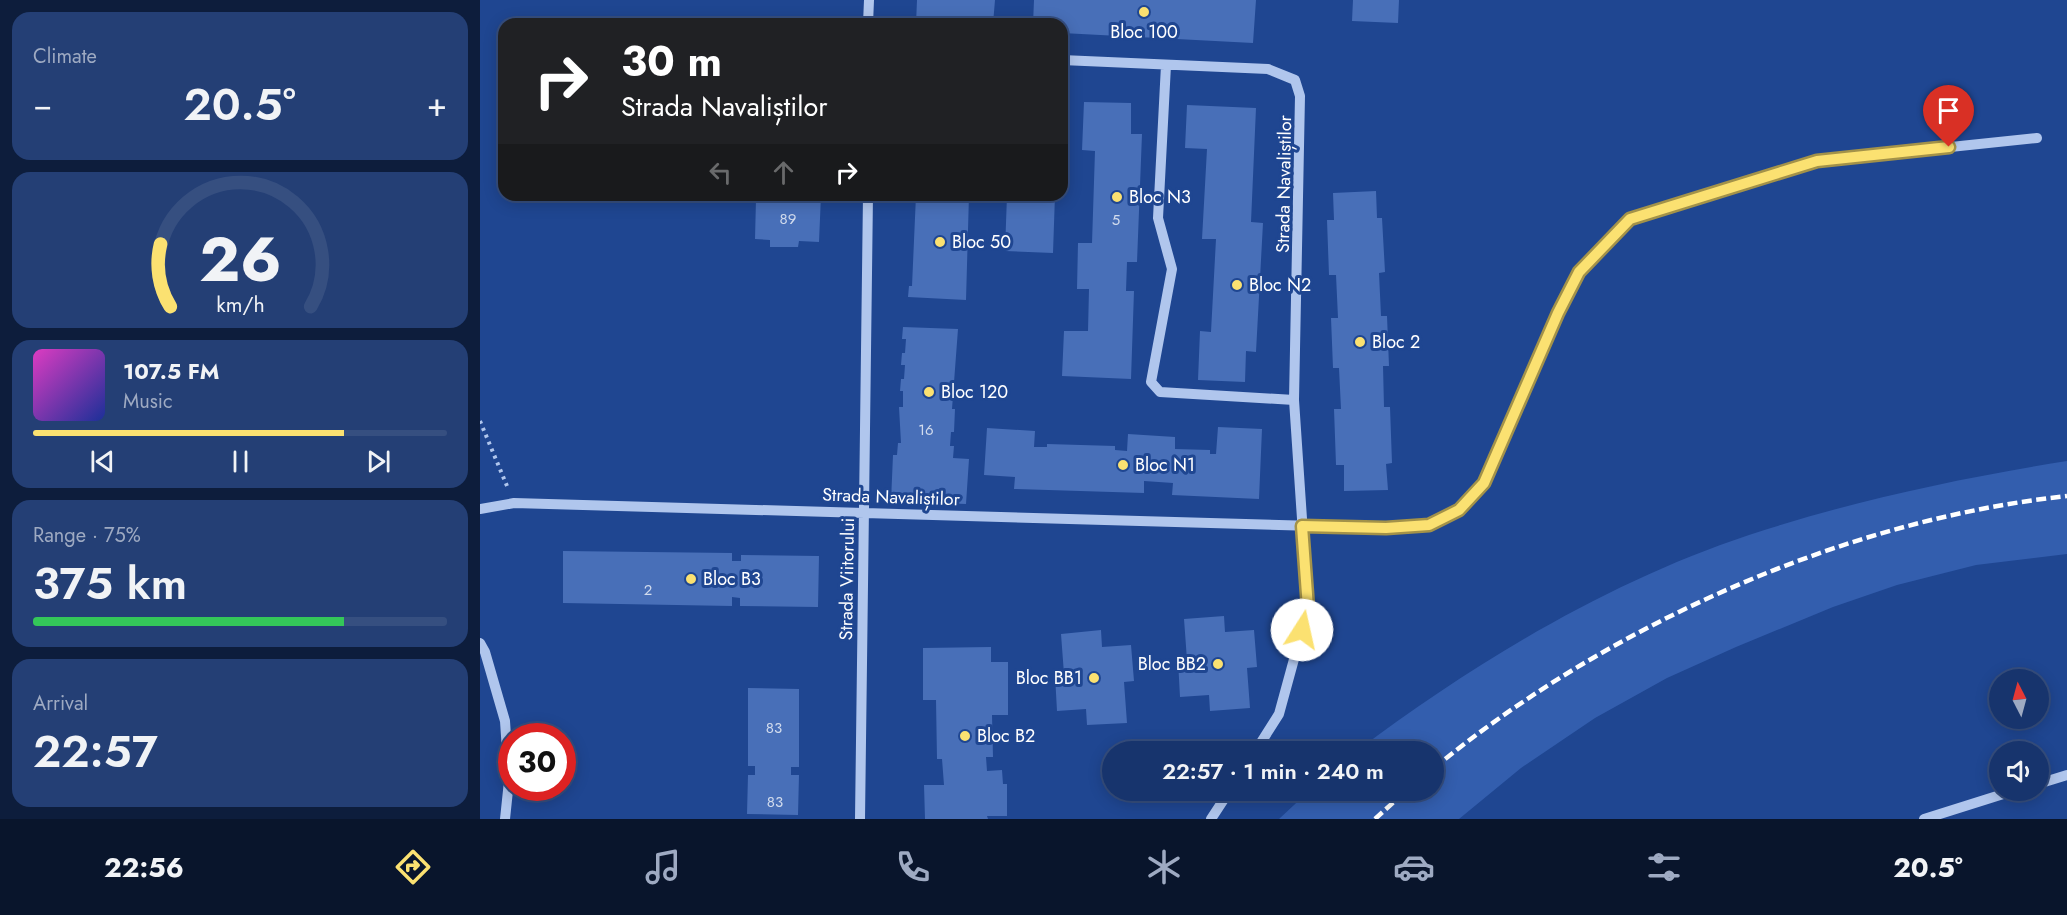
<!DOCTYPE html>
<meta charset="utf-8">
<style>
:root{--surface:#17346d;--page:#243f75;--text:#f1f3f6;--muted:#9eaac2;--line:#364f80;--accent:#fbe171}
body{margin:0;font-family:Jost,sans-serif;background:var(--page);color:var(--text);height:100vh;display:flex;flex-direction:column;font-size:22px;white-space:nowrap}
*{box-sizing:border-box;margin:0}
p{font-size:20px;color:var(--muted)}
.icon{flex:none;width:33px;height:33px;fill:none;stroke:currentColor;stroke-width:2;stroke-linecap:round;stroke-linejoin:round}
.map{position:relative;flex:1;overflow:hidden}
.drawer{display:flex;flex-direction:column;gap:12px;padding:12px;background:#0d1d3c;width:480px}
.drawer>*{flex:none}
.top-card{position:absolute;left:18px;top:18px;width:570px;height:183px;border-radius:18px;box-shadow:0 3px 15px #0003,0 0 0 2px var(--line);background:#202124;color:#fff;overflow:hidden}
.needle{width:39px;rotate:354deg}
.buttons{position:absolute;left:1509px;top:669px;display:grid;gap:12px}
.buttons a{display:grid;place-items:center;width:60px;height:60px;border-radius:50%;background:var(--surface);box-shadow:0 3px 15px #0003,0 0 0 2px var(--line);font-size:30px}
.speed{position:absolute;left:18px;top:723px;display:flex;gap:12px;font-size:30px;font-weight:700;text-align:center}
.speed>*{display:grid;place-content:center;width:78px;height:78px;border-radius:50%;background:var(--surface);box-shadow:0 3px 15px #0003,0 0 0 2px var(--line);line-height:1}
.speed .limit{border:9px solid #d22;background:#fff;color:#111}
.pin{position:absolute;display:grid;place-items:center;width:51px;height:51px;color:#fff;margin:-62px -26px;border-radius:50% 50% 50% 0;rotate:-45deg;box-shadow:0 0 6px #0007}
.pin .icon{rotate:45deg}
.me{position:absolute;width:66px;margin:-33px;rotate:10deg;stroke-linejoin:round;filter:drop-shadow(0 0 4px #0008)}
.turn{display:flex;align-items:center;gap:21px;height:126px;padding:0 24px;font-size:27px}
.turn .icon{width:78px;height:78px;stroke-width:2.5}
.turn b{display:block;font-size:42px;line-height:51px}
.lanes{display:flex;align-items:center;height:57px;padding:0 24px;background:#0003;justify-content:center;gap:30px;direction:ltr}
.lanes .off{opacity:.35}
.big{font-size:45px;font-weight:600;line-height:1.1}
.drawer .card{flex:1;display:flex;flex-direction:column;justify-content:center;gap:9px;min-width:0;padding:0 21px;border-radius:18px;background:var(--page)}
.drawer .dial{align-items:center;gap:0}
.dial svg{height:156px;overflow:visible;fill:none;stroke:var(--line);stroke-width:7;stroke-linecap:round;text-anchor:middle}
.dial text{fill:var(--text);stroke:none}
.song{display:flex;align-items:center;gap:18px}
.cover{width:72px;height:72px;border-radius:9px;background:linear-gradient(135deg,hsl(310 70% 55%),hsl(230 70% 35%))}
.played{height:6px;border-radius:3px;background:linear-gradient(90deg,var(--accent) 75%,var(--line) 75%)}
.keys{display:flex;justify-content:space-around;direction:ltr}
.heat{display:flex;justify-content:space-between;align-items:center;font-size:33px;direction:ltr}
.charge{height:9px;border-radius:4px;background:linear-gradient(90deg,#34c759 75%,var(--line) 0)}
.trip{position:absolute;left:622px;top:741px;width:342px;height:60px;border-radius:30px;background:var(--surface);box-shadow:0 3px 15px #0003,0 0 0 2px var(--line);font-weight:600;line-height:60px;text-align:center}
.menu{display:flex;height:96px;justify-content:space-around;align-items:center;background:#09152c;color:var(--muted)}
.menu .icon{width:42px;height:42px}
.menu .selected{color:var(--accent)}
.menu b{font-size:27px;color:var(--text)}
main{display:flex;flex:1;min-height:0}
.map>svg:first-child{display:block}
</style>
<main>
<section class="drawer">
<div class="card"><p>Climate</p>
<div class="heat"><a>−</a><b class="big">20.5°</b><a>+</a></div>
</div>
<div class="card dial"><svg viewBox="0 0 100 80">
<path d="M14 69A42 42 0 1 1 86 69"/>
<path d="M14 69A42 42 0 0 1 9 37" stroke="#fbe171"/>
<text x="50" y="56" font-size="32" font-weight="700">26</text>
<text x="50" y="72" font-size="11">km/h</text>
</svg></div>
<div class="card">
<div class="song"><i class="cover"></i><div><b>107.5 FM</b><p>Music</p></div></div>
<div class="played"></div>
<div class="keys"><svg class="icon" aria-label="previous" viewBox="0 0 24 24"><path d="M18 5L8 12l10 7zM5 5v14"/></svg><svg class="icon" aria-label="pause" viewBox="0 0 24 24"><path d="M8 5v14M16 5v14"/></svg><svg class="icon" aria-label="next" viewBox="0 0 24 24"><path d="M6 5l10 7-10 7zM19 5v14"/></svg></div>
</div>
<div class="card"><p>Range · 75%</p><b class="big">375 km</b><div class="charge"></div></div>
<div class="card"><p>Arrival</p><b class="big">22:57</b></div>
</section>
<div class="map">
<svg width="1587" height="819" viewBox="0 0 1587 819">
<rect width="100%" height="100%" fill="#1f4691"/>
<path fill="#335eae" d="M1587,461v93l-91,11 -79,20 -64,22 -97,40 -69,31 -72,40 -74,50 -62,51h-180l30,-28 125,-1v-38l-77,-1c116,-88 253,-170 392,-216 103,-34 211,-57 318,-74z"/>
<path fill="#486fb8" d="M437,0h78l-2,24h-77z
M554,0h222l-3,43 -191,-10v-9h-29z
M873,0h46l-1,23 -46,-2z
M299,19l31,1 -1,4h-30z
M604,102l47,1v31h11l-5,128h-10l-1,29h8l-3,88 -69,-3 2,-45h24l1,-42h-12l1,-46h14l3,-92 -13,-1z
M707,105l69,3 -5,114 12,1 -7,129 -10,-1 -1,31 -47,-2 2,-49 11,1 5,-93h-14l5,-90 -22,-1z
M896,191l1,27h5l3,54 -6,1 2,43h6l2,50h-6l1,41h6l2,56 -6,1 2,26 -44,1v-26h-8l-2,-56h7l-2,-41h-6l-2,-50h7l-2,-43h-7l-2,-55h7l-1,-27z
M272,195h69l-2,47 -20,-1 -1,6h-28v-7l-15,-1 1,-40h-5z
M436,195h53l-3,105 -58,-3 1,-11h3z
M527,195h48l-2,58 -48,-2z
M423,327l55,2 -6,80h3l-1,23h-3l-1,14h4l-1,12 16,1 -3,45 -75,-3 2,-46h4l1,-12h3l-2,-36h4v-16h-3l1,-12h3l1,-14h-4l1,-12h3l1,-14h-4z
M738,427l44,2 -3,70 -87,-4 1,-12 -29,-2v12l-130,-4 1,-12 -31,-2 3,-47 48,3 -1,16h13v-3l68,2v4l12,1 1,-17 47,3v12l35,1v4h6z
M83,551l169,2v8h9v-6l78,1 -1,51 -78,-1v-8l-8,-1v9l-169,-3z
M744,616l1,16 29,-2 3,37 -10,1 3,40 -40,3 -1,-16 -29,2 -2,-37h9l-3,-41z
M621,630l1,17 29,-2 3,36 -10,1 3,41 -40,2 -1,-16 -29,2 -2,-36 9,-1 -3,-40z
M511,647v15h17v53h-16l1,42h-7l1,14 15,-1 1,14h4v32h-20l1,3h-63l-1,-34h20l-2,-26h-5l-1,-59h-13v-52z
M268,688l51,1v78h-8v8h8l-1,40 -51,-1 1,-39h7v-9h-7z"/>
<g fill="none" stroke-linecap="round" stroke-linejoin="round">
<path stroke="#b0c6ed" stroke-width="4" stroke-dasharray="3 4.5" stroke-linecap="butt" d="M0,421l27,65"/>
<path stroke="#b0c6ed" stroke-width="10" d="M388,24l1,-24
M582,60l206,9 27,11 5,16 -6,304 14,208 -29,106 -24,38
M686,65l-8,153 14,51 -21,113 9,10 134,8
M0,509l34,-6 872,25 43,-3 30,-15 25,-27 74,-170 21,-41 51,-53 187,-58 220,-23
M0,643l5,9 20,69 4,60 -4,38
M1558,784l29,-9
M380,819l8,-624
M731,819l19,-29
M1444,819l92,-29"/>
<path stroke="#fff" stroke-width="4.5" stroke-dasharray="10 4.5" stroke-linecap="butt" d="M954,768c173,-142 409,-248 633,-272
M895,819l32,-29"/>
</g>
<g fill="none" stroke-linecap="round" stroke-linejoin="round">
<defs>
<path id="route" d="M822,630l6,-22 -6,-82 84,2 43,-3 30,-15 25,-27 74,-170 21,-41 51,-53 187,-58 132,-14"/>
</defs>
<use href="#route" stroke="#a39249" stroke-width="15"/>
<use href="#route" stroke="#fbe171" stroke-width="10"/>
</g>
<g fill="#fbe171" stroke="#1f4691" stroke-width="2">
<circle cx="664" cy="12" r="6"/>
<circle cx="637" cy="197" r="6"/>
<circle cx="460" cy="242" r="6"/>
<circle cx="757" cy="285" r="6"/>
<circle cx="880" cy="342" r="6"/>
<circle cx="449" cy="392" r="6"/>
<circle cx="643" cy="465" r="6"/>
<circle cx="211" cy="579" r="6"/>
<circle cx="738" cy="664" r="6"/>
<circle cx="614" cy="678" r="6"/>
<circle cx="485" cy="736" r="6"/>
</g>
<g text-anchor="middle" stroke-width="6" stroke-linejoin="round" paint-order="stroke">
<g font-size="15" fill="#d1dbed">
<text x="308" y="224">89</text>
<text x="636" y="225">5</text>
<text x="446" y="435">16</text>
<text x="168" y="595">2</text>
<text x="294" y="733">83</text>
<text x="295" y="807">83</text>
</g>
<g font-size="18" fill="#fff" stroke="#1f4691" text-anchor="start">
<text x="664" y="38" text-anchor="middle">Bloc 100</text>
<text x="649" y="203">Bloc N3</text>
<text x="472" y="248">Bloc 50</text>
<text x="769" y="291">Bloc N2</text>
<text x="892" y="348">Bloc 2</text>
<text x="461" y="398">Bloc 120</text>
<text x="655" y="471">Bloc N1</text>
<text x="223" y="585">Bloc B3</text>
<text x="726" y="670" text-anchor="end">Bloc BB2</text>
<text x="602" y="684" text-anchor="end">Bloc BB1</text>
<text x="497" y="742">Bloc B2</text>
</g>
<g font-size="18" fill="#fff" stroke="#1f4691">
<text transform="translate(804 184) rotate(-89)" y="6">Strada Navaliștilor</text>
<text transform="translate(411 497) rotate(2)" y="6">Strada Navaliștilor</text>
<text transform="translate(367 579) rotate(-89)" y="6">Strada Viitorului</text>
</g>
</g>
</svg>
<div class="buttons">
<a><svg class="needle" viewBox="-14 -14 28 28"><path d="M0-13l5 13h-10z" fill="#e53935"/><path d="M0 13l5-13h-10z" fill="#9eaac2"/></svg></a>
<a><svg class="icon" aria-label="sound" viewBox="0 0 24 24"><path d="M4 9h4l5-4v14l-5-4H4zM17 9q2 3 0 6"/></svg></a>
</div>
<div class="speed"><div class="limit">30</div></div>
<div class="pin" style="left:1469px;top:147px;background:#d93025"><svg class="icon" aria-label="arrive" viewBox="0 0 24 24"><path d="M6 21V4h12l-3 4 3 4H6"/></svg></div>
<svg class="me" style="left:822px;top:630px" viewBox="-20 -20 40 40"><circle r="19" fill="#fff"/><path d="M0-13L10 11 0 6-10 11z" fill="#fbe171"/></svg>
<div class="trip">22:57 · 1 min · 240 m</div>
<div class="top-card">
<div class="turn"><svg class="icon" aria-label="right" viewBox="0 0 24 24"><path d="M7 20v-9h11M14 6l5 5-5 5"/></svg><div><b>30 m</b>Strada Navaliștilor</div></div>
<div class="lanes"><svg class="icon off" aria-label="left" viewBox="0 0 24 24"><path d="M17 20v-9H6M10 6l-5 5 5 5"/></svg><svg class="icon off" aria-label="ahead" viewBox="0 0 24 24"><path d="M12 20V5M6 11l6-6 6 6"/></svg><svg class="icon" aria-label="right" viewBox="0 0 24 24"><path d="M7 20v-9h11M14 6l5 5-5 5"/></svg></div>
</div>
</div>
</main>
<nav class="menu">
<b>22:56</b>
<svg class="icon selected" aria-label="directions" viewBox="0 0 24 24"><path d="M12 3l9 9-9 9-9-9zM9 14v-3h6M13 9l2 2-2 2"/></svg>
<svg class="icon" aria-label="music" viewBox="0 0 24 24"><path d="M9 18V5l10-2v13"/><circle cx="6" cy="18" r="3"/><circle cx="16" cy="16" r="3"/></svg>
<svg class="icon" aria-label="phone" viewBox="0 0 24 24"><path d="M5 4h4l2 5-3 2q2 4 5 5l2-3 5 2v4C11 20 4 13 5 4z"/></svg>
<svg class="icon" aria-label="climate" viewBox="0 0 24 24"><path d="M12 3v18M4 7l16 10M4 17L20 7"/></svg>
<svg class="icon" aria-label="car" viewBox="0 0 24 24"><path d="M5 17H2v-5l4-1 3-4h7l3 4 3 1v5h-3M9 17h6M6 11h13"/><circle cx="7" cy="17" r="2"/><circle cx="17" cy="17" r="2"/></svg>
<svg class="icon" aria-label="filters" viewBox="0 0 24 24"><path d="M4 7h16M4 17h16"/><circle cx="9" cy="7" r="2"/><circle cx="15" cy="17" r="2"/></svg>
<b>20.5°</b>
</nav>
